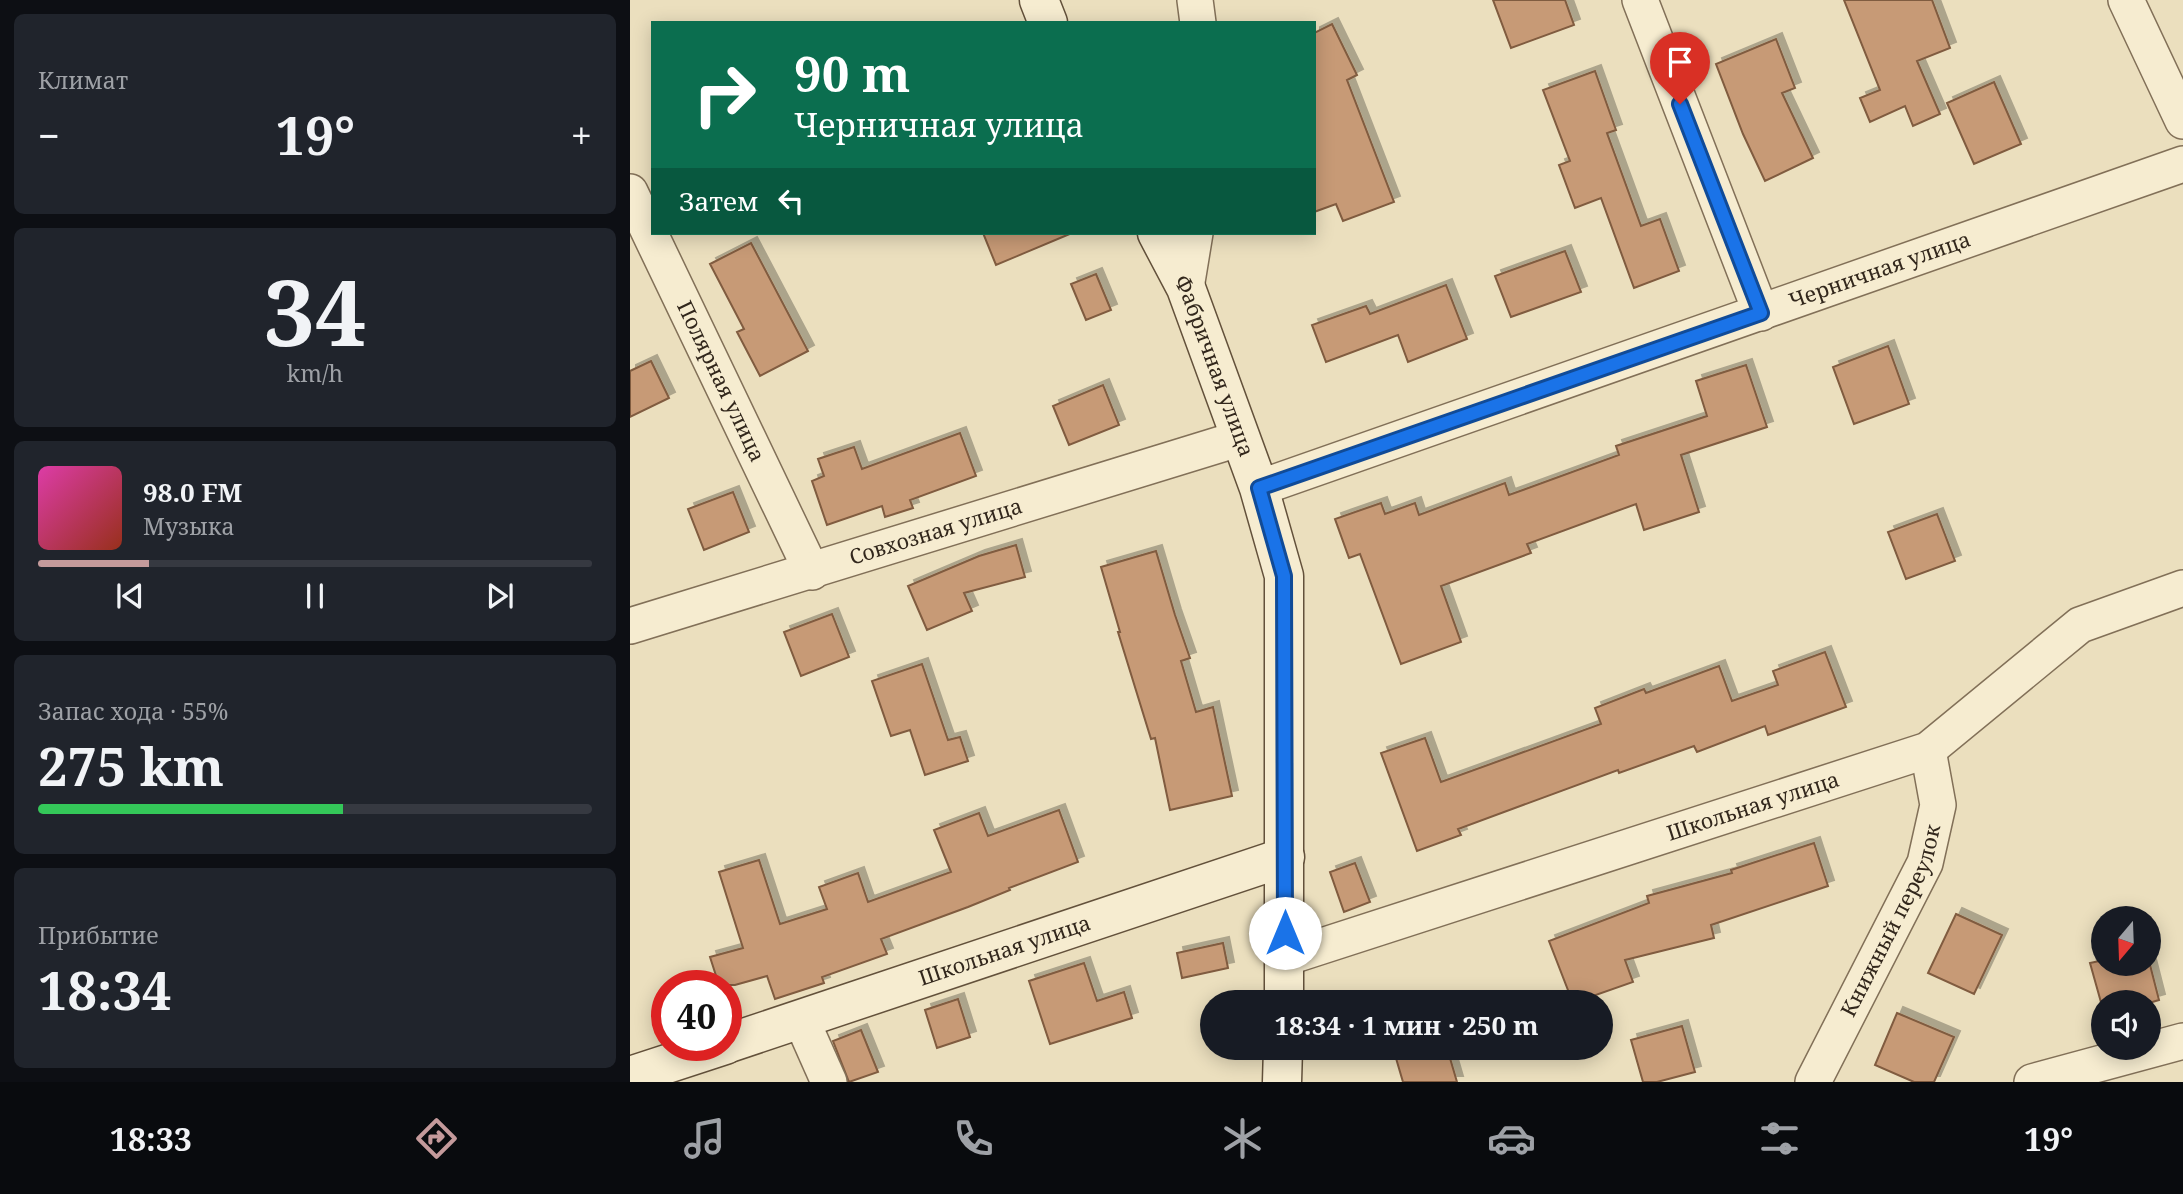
<!DOCTYPE html>
<html lang="ru">
<meta charset="utf-8">
<style>
:root{--surface:#171b24;--page:#20242c;--text:#f1f3f6;--muted:#9ea1a6;--line:#363941;--accent:#c49a9b}
body{margin:0;font-family:"Noto Serif",serif;background:var(--page);color:var(--text);height:100vh;display:flex;flex-direction:column;font-size:26px;white-space:nowrap}
*{box-sizing:border-box;margin:0}
p{font-size:23px;color:var(--muted)}
.icon{flex:none;width:38px;height:38px;fill:none;stroke:currentColor;stroke-width:2;stroke-linecap:round;stroke-linejoin:round}
.map{position:relative;flex:1;overflow:hidden}
.drawer{display:flex;flex-direction:column;gap:14px;padding:14px;background:#0d0f14;width:630px}
.drawer>*{flex:none}
.banner{position:absolute;left:21px;top:21px;width:665px;height:214px;border-radius:0px;box-shadow:0 4px 18px #0003;background:#0b6e4f;color:#fff;overflow:hidden}
.needle{width:46px;rotate:199deg}
.tools{position:absolute;left:1461px;top:906px;display:grid;gap:14px}
.tools a{display:grid;place-items:center;width:70px;height:70px;border-radius:50%;background:var(--surface);box-shadow:0 4px 18px #0003;font-size:35px}
.speed{position:absolute;left:21px;top:970px;display:flex;gap:14px;font-size:35px;font-weight:700;text-align:center}
.speed>*{display:grid;place-content:center;width:91px;height:91px;border-radius:50%;background:var(--surface);box-shadow:0 4px 18px #0003;line-height:1}
.speed .limit{border:10px solid #d22;background:#fff;color:#111}
.pin{position:absolute;display:grid;place-items:center;width:60px;height:60px;color:#fff;margin:-72px -30px;border-radius:50% 50% 50% 0;rotate:-45deg;box-shadow:0 0 7px #0007}
.pin .icon{rotate:45deg}
.me{position:absolute;width:77px;margin:-38px;rotate:0deg;stroke-linejoin:round;filter:drop-shadow(0 0 5px #0008)}
.turn{display:flex;align-items:center;gap:24px;height:147px;padding:0 28px;font-size:32px}
.turn .icon{width:91px;height:91px;stroke-width:2.5}
.turn b{display:block;font-size:49px;line-height:60px}
.then{display:flex;align-items:center;height:66px;padding:0 28px;background:#0003;gap:14px;font-size:26px}
.big{font-size:52px;font-weight:700;line-height:1.1}
.drawer .widget{flex:1;display:flex;flex-direction:column;justify-content:center;gap:10px;min-width:0;padding:0 24px;border-radius:10px;background:var(--page)}
.drawer .dial{align-items:center;gap:0}
.dial b{font-size:91px;line-height:1}
.song{display:flex;align-items:center;gap:21px}
.cover{width:84px;height:84px;border-radius:10px;background:linear-gradient(135deg,hsl(320 70% 55%),hsl(10 70% 35%))}
.played{height:7px;border-radius:4px;background:linear-gradient(90deg,var(--accent) 20%,var(--line) 20%)}
.keys{display:flex;justify-content:space-around;direction:ltr}
.heat{display:flex;justify-content:space-between;align-items:center;font-size:38px;direction:ltr}
.charge{height:10px;border-radius:5px;background:linear-gradient(90deg,#34c759 55%,var(--line) 0)}
.trip{position:absolute;left:570px;top:990px;width:413px;height:70px;border-radius:35px;background:var(--surface);box-shadow:0 4px 18px #0003;font-weight:700;line-height:70px;text-align:center}
.tabs{display:flex;height:112px;justify-content:space-around;align-items:center;background:#090b0e;color:var(--muted)}
.tabs .icon{width:49px;height:49px}
.tabs .selected{color:var(--accent)}
.tabs b{font-size:32px;color:var(--text)}
main{display:flex;flex:1;min-height:0}
.map>svg:first-child{display:block}
</style>
<main>
<section class="drawer">
<div class="widget"><p>Климат</p>
<div class="heat"><a>−</a><b class="big">19°</b><a>+</a></div>
</div>
<div class="widget dial"><b>34</b><p>km/h</p></div>
<div class="widget">
<div class="song"><i class="cover"></i><div><b>98.0 FM</b><p>Музыка</p></div></div>
<div class="played"></div>
<div class="keys"><svg class="icon" aria-label="previous" viewBox="0 0 24 24"><path d="M18 5L8 12l10 7zM5 5v14"/></svg><svg class="icon" aria-label="pause" viewBox="0 0 24 24"><path d="M8 5v14M16 5v14"/></svg><svg class="icon" aria-label="next" viewBox="0 0 24 24"><path d="M6 5l10 7-10 7zM19 5v14"/></svg></div>
</div>
<div class="widget"><p>Запас хода · 55%</p><b class="big">275 km</b><div class="charge"></div></div>
<div class="widget"><p>Прибытие</p><b class="big">18:34</b></div>
</section>
<div class="map">
<svg width="1553" height="1082" viewBox="0 0 1553 1082">
<defs>
<filter id="shadow"><feDropShadow dx="6" dy="-6" stdDeviation="0" flood-color="#0004"/></filter>
</defs>
<rect width="100%" height="100%" fill="#ebdfbe"/>
<path fill="#c79a76" stroke="#805b3f" stroke-width="2" filter="url(#shadow)" d="M863,0h72l9,25 -63,23z
M1214,0h88l18,48 -33,13 23,53 -27,12 -8,-20 -35,16 -10,-24 20,-8z
M702,24l25,51 -10,5 47,122 -51,19 -7,-17 -22,8v-179z
M1146,39l19,49 -13,5 31,65 -48,23 -22,-47 -27,-70z
M965,71l21,59 -9,3 34,93 19,-7 19,52 -45,17 -33,-90 -26,10 -16,-43 11,-4 -27,-71z
M1364,82l27,62 -47,20 -27,-61z
M353,233h89l-76,32z
M121,243l57,108 -48,25 -23,-44 7,-3 -34,-65z
M935,251l16,41 -70,25 -16,-41z
M466,274l15,36 -25,10 -15,-36z
M816,285l21,54 -59,23 -10,-27 -72,27 -14,-37 54,-19 4,8z
M1258,346l21,58 -55,20 -21,-57z
M21,361l18,37 -39,19v-46z
M1116,365l21,62 -86,28 18,57 -55,18 -8,-26 -109,40 4,9 -90,33 20,56 -60,22 -41,-110 -11,4 -14,-39 46,-16 4,11 30,-11 4,12 86,-32 4,12 110,-40 -3,-9 91,-30 -11,-35z
M473,385l16,40 -50,20 -16,-39z
M330,433l16,43 -66,24 3,8 -28,9 -3,-11 -55,19 -15,-44 12,-5 -6,-17 36,-12 8,22z
M103,492l16,40 -45,18 -16,-41z
M1307,514l18,47 -49,18 -18,-47z
M386,545l9,32 -61,16 8,18 -45,19 -19,-44 71,-30z
M526,551l19,64 15,43 -9,3 15,51 17,-5 19,89 -62,14 -15,-72 -4,1 -33,-107h2l-19,-65z
M202,614l17,43 -48,19 -17,-44z
M1195,652l21,55 -78,28 -3,-9 -68,26 -3,-6 -75,27 -1,-3 -160,59 3,6 -44,16 -36,-98 44,-15 16,44 160,-58 -6,-16 49,-19 2,4 73,-27 13,35 46,-16 -5,-14z
M292,664l26,76 12,-3 8,24 -43,14 -15,-45 -19,6 -19,-55z
M429,810l19,52 -69,26 1,2 -42,17 -87,32 6,15 -65,23 2,6 -49,16 -8,-23 -32,9h-16l-9,-28 33,-9 -24,-76 40,-12 21,64 47,-15 -8,-22 39,-14 10,29 83,-30 -17,-42 45,-17 9,23z
M1184,843l14,43 -117,39 3,13 -89,22 8,22 -60,21 -24,-62 100,-38 -2,-7 85,-23 -1,-3z
M725,863l15,39 -26,10 -14,-40z
M1326,914l46,21 -28,59 -46,-21z
M593,943l5,25 -46,10 -5,-25z
M1474,960v4h45v-3l10,39 -10,3h-45v10l-14,-50z
M454,963l13,38 27,-9 8,26 -82,26 -21,-63z
M328,999l12,38 -33,11 -12,-38z
M1267,1013l57,24 -20,45h-20l-39,-17z
M1052,1026l13,46 -38,10h-14l-12,-42z
M231,1030l17,42 -29,10 -16,-41z
M763,1048h54l10,34h-54z"/>
<g fill="none" stroke-linecap="round" stroke-linejoin="round">
<defs>
<g id="street">
<path d="M565,0l3,23"/>
<path d="M1010,0l121,313"/>
<path d="M1496,0l57,121"/>
<path id="s1" d="M0,192l182,380"/>
<path d="M556,288l9,-55"/>
<path id="s2" d="M629,488l924,-324"/>
<path id="s3" d="M0,626l611,-188"/>
<path id="s4" d="M655,958l643,-208 152,-125 103,-37"/>
<path d="M171,1019l28,63"/>
<path id="s5" d="M1183,1082l112,-219 13,-58 -10,-55"/>
<path d="M1402,1082l151,-41"/>
</g>
<g id="secondary">
<path d="M409,0l9,23"/>
<path id="s6" d="M527,233l29,55 73,200 25,88v427"/>
<path id="s7" d="M96,1044l559,-187"/>
<path d="M0,1076l95,-31"/>
<path d="M652,1082l1,-34"/>
</g>
</defs>
<use href="#street" stroke="#827058" stroke-width="38"/>
<use href="#secondary" stroke="#63513b" stroke-width="41"/>
<use href="#street" stroke="#f6ecd0" stroke-width="35"/>
<use href="#secondary" stroke="#f6ecd0" stroke-width="38"/>
</g>
<g fill="none" stroke-linecap="round" stroke-linejoin="round">
<defs>
<path id="route" d="M655,933l-1,-357 -25,-88 502,-175 -81,-209"/>
</defs>
<use href="#route" stroke="#114b97" stroke-width="18"/>
<use href="#route" stroke="#1a73e8" stroke-width="12"/>
</g>
<g text-anchor="middle" stroke-width="7" stroke-linejoin="round" paint-order="stroke">
<g font-size="21" fill="#32271c" stroke="#f3e9cd">
<text dy="7" stroke="none"><textPath href="#s2" startOffset="658">Черничная улица</textPath></text>
<text dy="7" stroke="none"><textPath href="#s6" startOffset="145">Фабричная улица</textPath></text>
<text dy="7" stroke="none"><textPath href="#s1" startOffset="210">Полярная улица</textPath></text>
<text dy="7" stroke="none"><textPath href="#s3" startOffset="320">Совхозная улица</textPath></text>
<text dy="7" stroke="none"><textPath href="#s4" startOffset="492">Школьная улица</textPath></text>
<text dy="7" stroke="none"><textPath href="#s5" startOffset="180">Книжный переулок</textPath></text>
<text dy="7" stroke="none"><textPath href="#s7" startOffset="294">Школьная улица</textPath></text>
</g>
</g>
</svg>
<div class="tools">
<a><svg class="needle" viewBox="-14 -14 28 28"><path d="M0-13l5 13h-10z" fill="#e53935"/><path d="M0 13l5-13h-10z" fill="#9ea1a6"/></svg></a>
<a><svg class="icon" aria-label="sound" viewBox="0 0 24 24"><path d="M4 9h4l5-4v14l-5-4H4zM17 9q2 3 0 6"/></svg></a>
</div>
<div class="speed"><div class="limit">40</div></div>
<div class="pin" style="left:1050px;top:104px;background:#d93025"><svg class="icon" aria-label="arrive" viewBox="0 0 24 24"><path d="M6 21V4h12l-3 4 3 4H6"/></svg></div>
<svg class="me" style="left:655px;top:933px" viewBox="-20 -20 40 40"><circle r="19" fill="#fff"/><path d="M0-13L10 11 0 6-10 11z" fill="#1a73e8"/></svg>
<div class="trip">18:34 · 1 мин · 250 m</div>
<div class="banner">
<div class="turn"><svg class="icon" aria-label="right" viewBox="0 0 24 24"><path d="M7 20v-9h11M14 6l5 5-5 5"/></svg><div><b>90 m</b>Черничная улица</div></div>
<div class="then">Затем<svg class="icon" aria-label="left" viewBox="0 0 24 24"><path d="M17 20v-9H6M10 6l-5 5 5 5"/></svg></div>
</div>
</div>
</main>
<nav class="tabs">
<b>18:33</b>
<svg class="icon selected" aria-label="directions" viewBox="0 0 24 24"><path d="M12 3l9 9-9 9-9-9zM9 14v-3h6M13 9l2 2-2 2"/></svg>
<svg class="icon" aria-label="music" viewBox="0 0 24 24"><path d="M9 18V5l10-2v13"/><circle cx="6" cy="18" r="3"/><circle cx="16" cy="16" r="3"/></svg>
<svg class="icon" aria-label="phone" viewBox="0 0 24 24"><path d="M5 4h4l2 5-3 2q2 4 5 5l2-3 5 2v4C11 20 4 13 5 4z"/></svg>
<svg class="icon" aria-label="climate" viewBox="0 0 24 24"><path d="M12 3v18M4 7l16 10M4 17L20 7"/></svg>
<svg class="icon" aria-label="car" viewBox="0 0 24 24"><path d="M5 17H2v-5l4-1 3-4h7l3 4 3 1v5h-3M9 17h6M6 11h13"/><circle cx="7" cy="17" r="2"/><circle cx="17" cy="17" r="2"/></svg>
<svg class="icon" aria-label="filters" viewBox="0 0 24 24"><path d="M4 7h16M4 17h16"/><circle cx="9" cy="7" r="2"/><circle cx="15" cy="17" r="2"/></svg>
<b>19°</b>
</nav>
